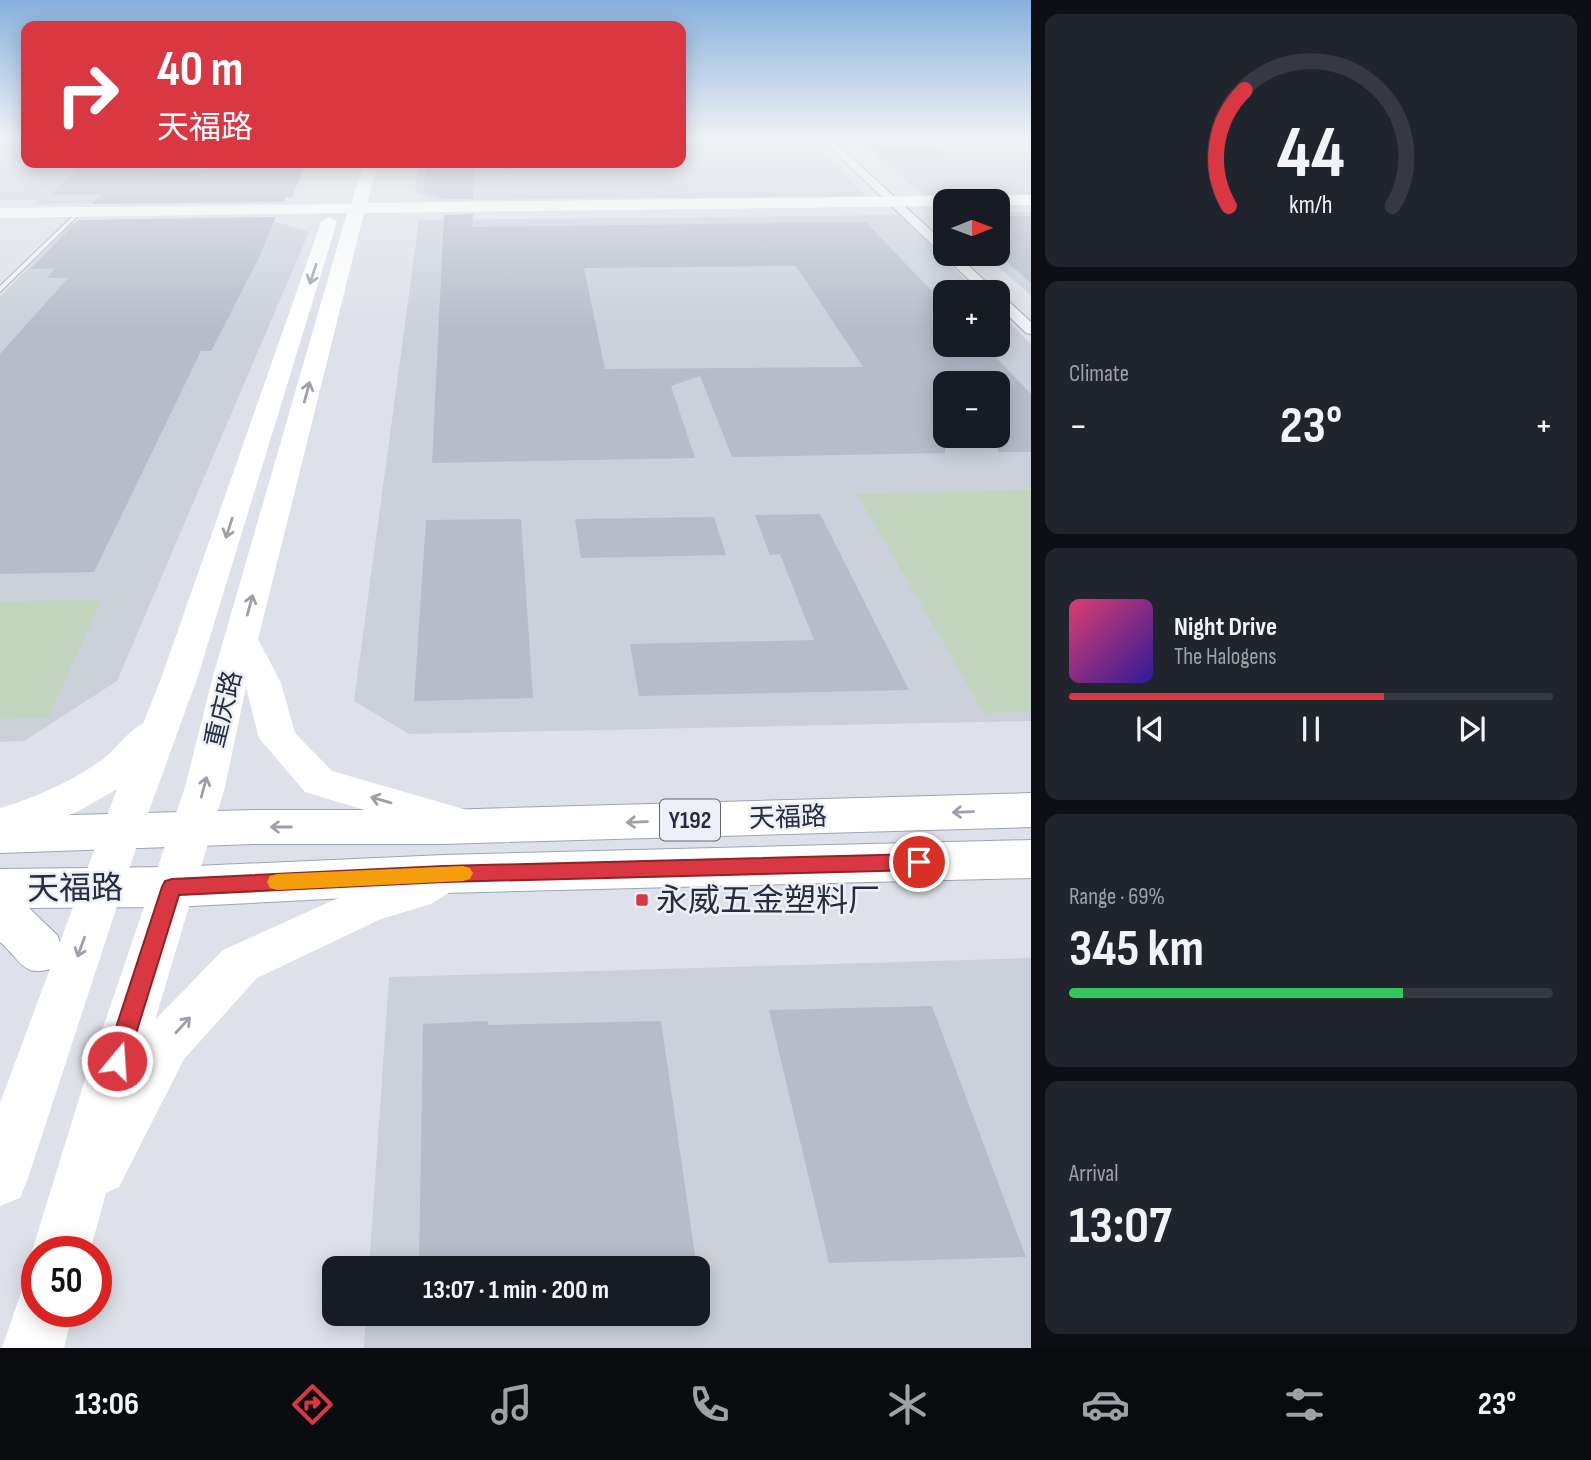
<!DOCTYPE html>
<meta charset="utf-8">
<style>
:root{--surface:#171b24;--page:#20242c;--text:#f1f3f6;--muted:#9ea1a6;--line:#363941;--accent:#d93741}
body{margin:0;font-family:"Sofia Sans Condensed","Noto Sans SC",sans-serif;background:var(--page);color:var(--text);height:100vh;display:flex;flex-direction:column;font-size:26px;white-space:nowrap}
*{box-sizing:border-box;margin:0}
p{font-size:23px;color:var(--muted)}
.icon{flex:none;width:38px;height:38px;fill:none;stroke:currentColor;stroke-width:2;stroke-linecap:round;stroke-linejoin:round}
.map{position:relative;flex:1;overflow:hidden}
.side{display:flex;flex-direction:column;gap:14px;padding:14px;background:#0d0f14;width:560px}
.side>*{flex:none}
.hud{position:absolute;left:21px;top:21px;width:665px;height:147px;border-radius:14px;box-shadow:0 4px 18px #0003;background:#d93741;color:#fff;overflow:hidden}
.needle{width:46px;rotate:89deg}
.buttons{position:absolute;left:933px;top:189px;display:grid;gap:14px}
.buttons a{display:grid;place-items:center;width:77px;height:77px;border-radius:14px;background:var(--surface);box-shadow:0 4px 18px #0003;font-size:35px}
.speed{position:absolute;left:21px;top:1236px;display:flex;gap:14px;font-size:35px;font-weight:700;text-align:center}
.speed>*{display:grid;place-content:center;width:91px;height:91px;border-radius:50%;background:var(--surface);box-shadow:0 4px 18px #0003;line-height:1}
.speed .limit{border:10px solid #d22;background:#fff;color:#111}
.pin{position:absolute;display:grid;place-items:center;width:60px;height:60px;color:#fff;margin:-30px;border:4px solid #fff;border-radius:50%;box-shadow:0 2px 7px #0007}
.me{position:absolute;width:77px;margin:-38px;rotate:18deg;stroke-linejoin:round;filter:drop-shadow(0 0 5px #0008)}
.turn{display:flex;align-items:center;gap:24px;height:147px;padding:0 21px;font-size:32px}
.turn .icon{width:91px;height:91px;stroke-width:2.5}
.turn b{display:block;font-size:49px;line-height:60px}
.big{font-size:52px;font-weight:700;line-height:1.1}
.side .tile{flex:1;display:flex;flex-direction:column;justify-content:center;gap:10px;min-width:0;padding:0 24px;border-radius:14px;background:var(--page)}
.side .dial{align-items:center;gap:0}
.dial svg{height:182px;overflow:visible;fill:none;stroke:var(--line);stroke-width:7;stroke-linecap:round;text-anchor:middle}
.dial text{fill:var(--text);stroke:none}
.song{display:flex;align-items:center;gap:21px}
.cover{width:84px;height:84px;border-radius:10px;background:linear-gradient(135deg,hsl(340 70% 55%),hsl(250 70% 35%))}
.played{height:7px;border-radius:4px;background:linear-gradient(90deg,var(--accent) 65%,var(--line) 65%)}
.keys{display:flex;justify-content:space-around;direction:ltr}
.heat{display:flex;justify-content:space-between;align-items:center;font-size:38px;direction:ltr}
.charge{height:10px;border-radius:5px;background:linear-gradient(90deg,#34c759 69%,var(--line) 0)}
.trip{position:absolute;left:322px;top:1256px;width:388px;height:70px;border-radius:14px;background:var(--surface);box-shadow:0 4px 18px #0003;font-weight:700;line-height:70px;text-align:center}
.menu{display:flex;height:112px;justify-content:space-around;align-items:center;background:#090b0e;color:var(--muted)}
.menu .icon{width:49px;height:49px}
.menu .active{color:var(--accent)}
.menu b{font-size:32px;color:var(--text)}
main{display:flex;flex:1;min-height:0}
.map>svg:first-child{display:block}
</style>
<main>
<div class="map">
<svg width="1031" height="1348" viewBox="0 0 1031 1348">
<rect width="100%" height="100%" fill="#dee1e9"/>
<path fill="#cbd0db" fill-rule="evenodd" d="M0,139h26v24h178l-28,39 -141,2 4,-5 -39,1z
M681,139h128l57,57 -431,4 -20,-8 4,-29h262z
M856,139h175v55l-108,1z
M998,212h33v83l-48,-41h15z
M899,215l79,77h-33v53h53v-34l33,33v377l-622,13 -55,-33 65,-481zM945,383h53v53h-53z
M277,222l32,10 -192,449 -93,60 -24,1v-445l72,-74z
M1031,958v390h-667l2,-34h332v-45h-329l20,-292z"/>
<path fill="#c2d3be" d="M1031,490v222l-47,1 -127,-219z
M102,599l-54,119 -48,1v-117z"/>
<path fill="#b7bcc9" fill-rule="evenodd" d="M860,139h66l26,19 -68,1z
M213,163h93l-14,34h-6l-2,5 -192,2 9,-9h-51l30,-29 70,-1 -5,6 63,-1z
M427,163h47l-1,36h-28l-22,-7z
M473,214l-1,13 394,-5 79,83v40h39l47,49v58h-33v-69h-53v70l-213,4 -32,-81 -29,10 24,72 -263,5 12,-248zM796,266l67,101 -258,2 -21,-101z
M998,216h33v67l-33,-29z
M276,217l-17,41 -48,93h-10l-107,221 -94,2v-220l68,-76h-21l8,-10 -24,1 47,-49z
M820,514l89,176 -270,6 -9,-52 184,-4 -34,-86 -10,1 -15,-40z
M714,517l12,38 -145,3 -6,-39z
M521,519l12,179 -119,3 12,-181z
M932,1006l94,251 -197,6 -60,-253z
M488,1021v4l173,-4 36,248h-278l4,-245z"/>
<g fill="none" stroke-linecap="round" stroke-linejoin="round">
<defs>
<path id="lane" d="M77,212l2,3 -79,77v-6z"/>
<path id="street" d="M821,139h10l114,104v11h11l41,38h-15z
M998,295l5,1 28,26v12l-5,-1 -28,-27z"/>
<path id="primary" d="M1031,793v34l-588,17h-189l-254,9v-36l254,-7h189z
M1031,840v38l-587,15 -272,14 -143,1 28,27 7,16 -7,16c-35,12 -34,-5 -57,-25v-73l172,-2 272,-12z"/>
</defs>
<use href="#lane" stroke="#a3a7b3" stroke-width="2"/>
<use href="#street" stroke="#a3a7b3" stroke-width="2"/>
<use href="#primary" stroke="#9ca4b5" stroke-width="2"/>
<use href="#lane" fill="#f1f2f7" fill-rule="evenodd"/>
<use href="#street" fill="#f1f2f7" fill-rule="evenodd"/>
<path fill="#fff" fill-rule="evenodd" d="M364,163h14l-11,40 578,-7 7,3 6,-3 73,-1v10h-33v-4h-53v5l-581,7 -106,426 23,44 14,50 37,38 142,41 6,11 -6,11 -14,5 -155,-47 -46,-54 -13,-51 -21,100 -70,233 68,-70 131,-59 50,-15 39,-18 15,5 7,12 -7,12 -27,17 -50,15 -124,59 -73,81 -65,128 -13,6 -16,58h-53v12l-5,-12 51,-165 102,-299 28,-111 134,-463 -347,5v-10l351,-4z
M329,217l8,5 -139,454 -56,154 -114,348 -8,20 -20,8v-103l117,-314 -40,23 -77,28v-32c37,-11 71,-26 103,-49 11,-8 28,-31 40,-35l19,-48 159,-454z
M37,1283v28h36l-9,37h-62l20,-58z"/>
<use href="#primary" fill="#fff" fill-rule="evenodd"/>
</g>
<defs><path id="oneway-shaft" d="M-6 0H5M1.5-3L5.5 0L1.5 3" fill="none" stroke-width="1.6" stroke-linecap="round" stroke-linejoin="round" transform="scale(1.75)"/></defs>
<g stroke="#9da0aa">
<use href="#oneway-shaft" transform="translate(313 274) rotate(108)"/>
<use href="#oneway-shaft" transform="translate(307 392) rotate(-75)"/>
<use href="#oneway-shaft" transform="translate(229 528) rotate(108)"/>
<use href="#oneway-shaft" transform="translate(250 605) rotate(-75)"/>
<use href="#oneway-shaft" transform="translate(204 787) rotate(-75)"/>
<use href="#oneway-shaft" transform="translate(381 800) rotate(-164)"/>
<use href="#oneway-shaft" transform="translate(963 812) rotate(178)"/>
<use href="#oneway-shaft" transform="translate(637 822) rotate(178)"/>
<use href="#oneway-shaft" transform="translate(281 827) rotate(-180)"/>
<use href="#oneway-shaft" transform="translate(81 947) rotate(110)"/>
<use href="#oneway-shaft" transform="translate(183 1025) rotate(-47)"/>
</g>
<linearGradient id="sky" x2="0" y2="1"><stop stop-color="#87b0dd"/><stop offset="0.42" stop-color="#f0f2f5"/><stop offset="1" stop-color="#f0f2f5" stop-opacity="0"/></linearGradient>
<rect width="1031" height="328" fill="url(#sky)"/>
<path fill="#d93741" stroke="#8d242a" stroke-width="2" d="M919,854l7,2 3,6 -3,5 -7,3 -475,12 -265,13 -54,174 -8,3 -9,-3 -3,-8 57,-174 3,-6 7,-2 272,-13z"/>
<path fill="#f59e0b" d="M463,866l7,2 3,5 -3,6 -7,2 -186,9 -7,-2 -3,-6 3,-6 7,-2z"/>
<rect fill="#d93741" stroke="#edf0f6" stroke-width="2.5" x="635" y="893" width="14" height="14" rx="3.5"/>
<g text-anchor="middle" stroke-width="5" stroke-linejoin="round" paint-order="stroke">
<rect fill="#edf0f6" stroke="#626877" stroke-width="2" x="660" y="799.5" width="60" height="41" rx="5"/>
<g font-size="24" font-weight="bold" fill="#262d41">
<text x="690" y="828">Y192</text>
</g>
<g font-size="26" fill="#262d41" stroke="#edf0f6">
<text transform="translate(223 709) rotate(-76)" y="9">重庆路</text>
<text transform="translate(788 817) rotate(-2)" y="9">天福路</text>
</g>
<g font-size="32" fill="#262d41" stroke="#edf0f6">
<text transform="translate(75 888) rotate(-1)" y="11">天福路</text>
</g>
<g font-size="32" fill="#262d41" stroke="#edf0f6" text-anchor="start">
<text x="656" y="911">永威五金塑料厂</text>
</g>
</g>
</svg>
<div class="buttons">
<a><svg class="needle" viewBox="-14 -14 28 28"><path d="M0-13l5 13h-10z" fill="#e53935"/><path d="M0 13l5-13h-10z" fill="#9ea1a6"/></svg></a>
<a>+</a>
<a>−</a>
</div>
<div class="speed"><div class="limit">50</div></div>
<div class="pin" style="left:919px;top:862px;background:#d93025"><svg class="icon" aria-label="arrive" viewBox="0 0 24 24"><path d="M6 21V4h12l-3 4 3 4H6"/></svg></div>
<svg class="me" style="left:117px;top:1061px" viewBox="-20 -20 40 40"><circle r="17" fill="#d93741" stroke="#fff" stroke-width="3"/><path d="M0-11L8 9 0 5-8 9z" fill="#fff"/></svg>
<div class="trip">13:07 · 1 min · 200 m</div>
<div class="hud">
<div class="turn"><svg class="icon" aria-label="right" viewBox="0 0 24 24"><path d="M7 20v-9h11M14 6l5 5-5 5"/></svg><div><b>40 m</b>天福路</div></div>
</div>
</div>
<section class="side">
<div class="tile dial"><svg viewBox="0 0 100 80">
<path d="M14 69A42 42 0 1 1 86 69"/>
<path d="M14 69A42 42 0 0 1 21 18" stroke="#d93741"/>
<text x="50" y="56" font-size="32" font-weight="700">44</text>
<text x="50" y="72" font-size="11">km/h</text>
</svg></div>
<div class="tile"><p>Climate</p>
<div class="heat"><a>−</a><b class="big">23°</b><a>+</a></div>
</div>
<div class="tile">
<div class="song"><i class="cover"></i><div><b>Night Drive</b><p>The Halogens</p></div></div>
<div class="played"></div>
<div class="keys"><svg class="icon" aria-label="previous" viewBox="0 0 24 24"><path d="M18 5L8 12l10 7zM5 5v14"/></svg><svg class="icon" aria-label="pause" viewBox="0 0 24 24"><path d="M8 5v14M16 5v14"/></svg><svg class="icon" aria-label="next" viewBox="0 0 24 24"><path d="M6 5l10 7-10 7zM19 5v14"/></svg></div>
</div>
<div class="tile"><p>Range · 69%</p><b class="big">345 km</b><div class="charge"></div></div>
<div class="tile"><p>Arrival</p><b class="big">13:07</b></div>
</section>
</main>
<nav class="menu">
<b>13:06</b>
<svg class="icon active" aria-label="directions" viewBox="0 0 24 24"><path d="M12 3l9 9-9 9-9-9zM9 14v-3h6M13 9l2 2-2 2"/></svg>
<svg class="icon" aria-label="music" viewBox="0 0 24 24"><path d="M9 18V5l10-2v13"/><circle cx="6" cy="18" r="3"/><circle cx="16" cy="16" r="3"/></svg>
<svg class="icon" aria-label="phone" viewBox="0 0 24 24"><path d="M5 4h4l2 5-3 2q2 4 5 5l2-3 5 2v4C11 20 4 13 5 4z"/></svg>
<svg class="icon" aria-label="climate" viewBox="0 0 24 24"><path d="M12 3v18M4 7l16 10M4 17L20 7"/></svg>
<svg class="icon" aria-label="car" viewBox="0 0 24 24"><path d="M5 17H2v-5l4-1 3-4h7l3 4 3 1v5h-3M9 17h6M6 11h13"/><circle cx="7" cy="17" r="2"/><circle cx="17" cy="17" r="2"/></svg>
<svg class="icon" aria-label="filters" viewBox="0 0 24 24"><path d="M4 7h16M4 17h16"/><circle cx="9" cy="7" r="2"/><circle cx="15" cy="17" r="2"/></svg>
<b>23°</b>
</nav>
